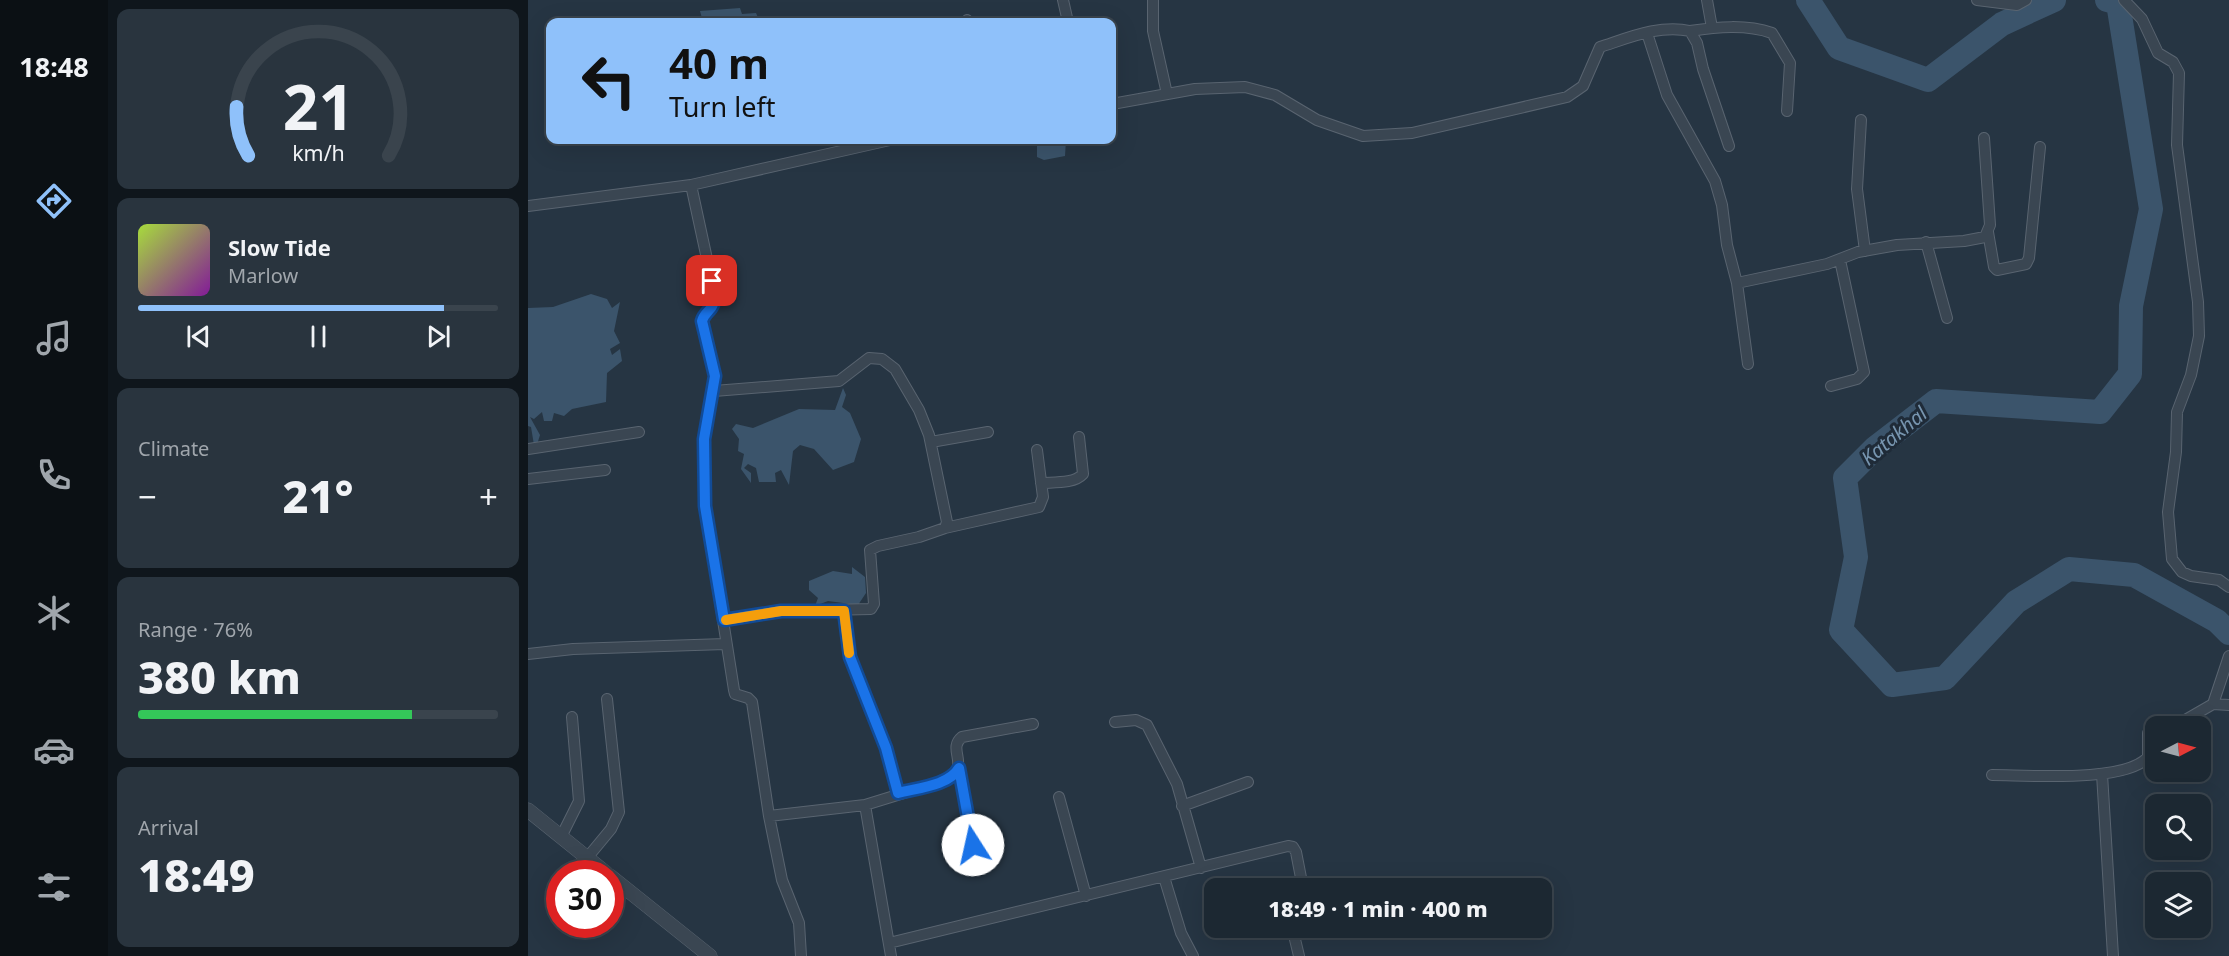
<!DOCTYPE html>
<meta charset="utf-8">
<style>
:root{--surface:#1c2832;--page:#29343e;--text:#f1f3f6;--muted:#a0a6ac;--line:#3a444d;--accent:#8fc1fa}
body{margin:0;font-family:"Noto Sans",sans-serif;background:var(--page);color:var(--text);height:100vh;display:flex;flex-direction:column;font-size:22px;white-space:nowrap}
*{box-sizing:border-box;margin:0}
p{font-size:20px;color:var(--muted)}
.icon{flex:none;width:33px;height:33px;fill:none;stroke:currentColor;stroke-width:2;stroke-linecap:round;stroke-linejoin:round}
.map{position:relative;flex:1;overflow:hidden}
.panel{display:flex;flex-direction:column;gap:9px;padding:9px;background:#0f161c;width:420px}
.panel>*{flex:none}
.hud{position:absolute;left:18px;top:18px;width:570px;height:126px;border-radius:12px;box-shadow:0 6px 24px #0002,0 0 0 2px var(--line);background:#8fc1fa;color:#111;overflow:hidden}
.needle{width:39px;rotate:84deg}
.tools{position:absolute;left:1617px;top:716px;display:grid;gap:12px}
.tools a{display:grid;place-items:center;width:66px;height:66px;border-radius:12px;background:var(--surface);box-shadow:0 6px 24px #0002,0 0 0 2px var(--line);font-size:30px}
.speed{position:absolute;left:18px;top:860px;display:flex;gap:12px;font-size:30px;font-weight:700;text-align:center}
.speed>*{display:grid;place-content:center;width:78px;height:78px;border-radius:50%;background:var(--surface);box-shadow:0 6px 24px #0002,0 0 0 2px var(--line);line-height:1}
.speed .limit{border:9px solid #d22;background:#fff;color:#111}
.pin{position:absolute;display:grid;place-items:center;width:51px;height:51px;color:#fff;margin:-26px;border-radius:12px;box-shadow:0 3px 9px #0006}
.me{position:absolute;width:66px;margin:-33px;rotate:350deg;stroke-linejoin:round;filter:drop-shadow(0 0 4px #0008)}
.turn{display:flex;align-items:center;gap:21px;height:126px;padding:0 24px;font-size:27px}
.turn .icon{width:78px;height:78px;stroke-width:2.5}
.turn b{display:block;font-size:42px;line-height:51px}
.big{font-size:45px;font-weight:800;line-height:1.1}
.panel .tile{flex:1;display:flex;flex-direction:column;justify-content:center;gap:9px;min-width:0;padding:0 21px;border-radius:12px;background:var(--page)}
.panel .dial{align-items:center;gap:0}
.dial svg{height:156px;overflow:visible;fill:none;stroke:var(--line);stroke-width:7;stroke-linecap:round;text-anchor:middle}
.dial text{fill:var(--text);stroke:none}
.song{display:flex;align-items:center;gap:18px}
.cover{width:72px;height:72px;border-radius:9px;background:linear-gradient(135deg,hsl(80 70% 55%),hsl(290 70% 35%))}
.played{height:6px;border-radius:3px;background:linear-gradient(90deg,var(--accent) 85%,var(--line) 85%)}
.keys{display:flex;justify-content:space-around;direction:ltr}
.heat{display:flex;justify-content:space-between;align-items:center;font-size:33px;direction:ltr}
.charge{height:9px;border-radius:4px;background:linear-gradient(90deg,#34c759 76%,var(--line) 0)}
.trip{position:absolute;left:676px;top:878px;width:348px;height:60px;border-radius:12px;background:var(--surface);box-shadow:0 6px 24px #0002,0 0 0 2px var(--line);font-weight:800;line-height:60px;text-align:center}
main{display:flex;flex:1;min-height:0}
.tab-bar{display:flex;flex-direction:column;width:108px;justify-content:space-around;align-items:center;background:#0b1014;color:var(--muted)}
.tab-bar .icon{width:42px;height:42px}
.tab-bar .current{color:var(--accent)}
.tab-bar b{font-size:27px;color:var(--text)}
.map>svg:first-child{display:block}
</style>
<main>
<nav class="tab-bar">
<b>18:48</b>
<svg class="icon current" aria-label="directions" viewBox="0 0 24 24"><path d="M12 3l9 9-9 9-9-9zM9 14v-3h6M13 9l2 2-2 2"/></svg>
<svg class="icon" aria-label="music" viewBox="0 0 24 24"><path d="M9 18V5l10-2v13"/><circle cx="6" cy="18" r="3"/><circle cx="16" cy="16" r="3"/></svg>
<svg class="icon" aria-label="phone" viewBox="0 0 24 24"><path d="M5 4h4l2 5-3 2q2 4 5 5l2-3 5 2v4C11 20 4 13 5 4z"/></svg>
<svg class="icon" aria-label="climate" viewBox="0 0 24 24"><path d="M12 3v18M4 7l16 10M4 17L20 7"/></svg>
<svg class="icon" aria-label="car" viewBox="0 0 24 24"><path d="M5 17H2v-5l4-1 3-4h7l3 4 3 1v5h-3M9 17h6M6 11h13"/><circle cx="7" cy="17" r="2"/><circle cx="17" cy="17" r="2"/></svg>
<svg class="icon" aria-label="filters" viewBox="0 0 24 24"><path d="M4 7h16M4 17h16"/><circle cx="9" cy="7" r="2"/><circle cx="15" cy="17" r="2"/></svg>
</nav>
<section class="panel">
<div class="tile dial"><svg viewBox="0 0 100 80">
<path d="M14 69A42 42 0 1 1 86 69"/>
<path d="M14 69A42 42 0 0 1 8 44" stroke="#8fc1fa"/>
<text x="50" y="56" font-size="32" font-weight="700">21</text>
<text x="50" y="72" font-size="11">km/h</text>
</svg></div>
<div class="tile">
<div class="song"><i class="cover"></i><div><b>Slow Tide</b><p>Marlow</p></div></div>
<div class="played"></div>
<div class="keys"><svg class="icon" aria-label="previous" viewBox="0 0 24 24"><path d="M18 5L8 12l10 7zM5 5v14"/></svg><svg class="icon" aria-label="pause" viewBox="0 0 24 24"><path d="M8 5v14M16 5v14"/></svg><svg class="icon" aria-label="next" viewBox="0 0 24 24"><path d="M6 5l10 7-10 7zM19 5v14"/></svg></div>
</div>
<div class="tile"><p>Climate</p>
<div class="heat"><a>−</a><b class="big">21°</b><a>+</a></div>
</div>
<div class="tile"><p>Range · 76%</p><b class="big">380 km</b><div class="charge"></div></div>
<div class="tile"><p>Arrival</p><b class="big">18:49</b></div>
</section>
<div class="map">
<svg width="1701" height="956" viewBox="0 0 1701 956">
<rect width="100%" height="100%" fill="#263543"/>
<path fill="#3b546b" d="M212,8l2,6 14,-1 4,9h-57l-3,-11z
M507,140h31l-1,16 -21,4 -7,-3v-17z
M63,294l16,5 5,9 8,-6 -6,29 6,12 -10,6 2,6 8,-6 2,12 -15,12 -1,29 -34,7 -8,7 -10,-3 -2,8h-8l-2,-9 -8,7 -4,-2 10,18 -5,16 -4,-24 -3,-1v-118l25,-1z
M315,388l3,7 -4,12 8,6 11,26 -7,23 -21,8 -19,-21 -14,-4 -7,6 -4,34 -8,-15 -6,3 1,9h-17l-3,-14 -8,-4 -4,4 7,5v10l-10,-14 3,-15 -6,-3 1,-12 -7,-10 4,-5 17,4 46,-19 36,1z
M324,567l13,10 1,16 -8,12 -30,-4 -13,5 3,-8 -9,-8v-9l24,-10 19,3z"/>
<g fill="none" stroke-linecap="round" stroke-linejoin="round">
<path stroke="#3b546b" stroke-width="24" d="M1280,0l31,48 89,32 74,-56 52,-24
M1579,0l11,3 33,206 -20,97 -1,68 -30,38 -164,-11 -61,47 -30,30 11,79 -15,73 51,55 53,-7 71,-76 53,-33 65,6 83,46 12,12"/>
<defs>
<path id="minor" d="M535,0l5,22
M625,0v31l14,63
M1179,0l5,28
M1449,0l40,5 9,-5
M1596,0l18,19 16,34 15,9 6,11 -2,72 21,157 1,34 -8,39 -14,37 -1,40 -8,60 4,47 10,13 9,4 28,4 10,7
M439,20l1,2
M1162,31c27,-4 56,-7 82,2l18,30 -3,48
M1119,33l20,62 48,86 7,24 5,40 10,38 11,81
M584,104l83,-15 50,-2 30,8 42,25 46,16 49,-3 155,-36 16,-11 17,-39c28,-9 60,-23 90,-16l7,12 6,26 26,77
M1333,120l-4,69 8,62
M163,185l24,111c-2,12 -11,15 -13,25l13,55 -11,63 1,67 29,184 1,4 13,4 4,4 17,114
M0,206l163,-21 199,-45
M1460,232l6,35 3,3 29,-6 3,-6 11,-111
M1398,242l21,76
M1209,283l90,-19 31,-12 39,-7 67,-4 21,-4 5,-12 -6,-87
M1303,386l26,-7 7,-7 -24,-112
M186,391l125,-10 30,-23 13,1 13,10 24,41 10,25 18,87 -2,6 -26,9 -41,9 -8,4 4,54 -3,5 -90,2 -57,9
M403,442l57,-10
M0,449l111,-17
M0,479l77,-9
M513,483c13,-1 33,1 42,-9l-4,-37
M417,528l94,-21 4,-10 -6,-47
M316,611l6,46 36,91 12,45
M0,654l45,-5 152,-5
M1685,704l16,-48
M587,722l21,-2 11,5 30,59 24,84
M431,768l17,96
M1574,774l11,182
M1464,775c35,0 134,8 156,-18v-24l5,-6 27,-4 33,-19 16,1
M531,797l27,99
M337,805l26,151
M654,806l66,-24
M33,837l18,-36 -7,-84
M59,858l24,-29 8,-17 -12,-113
M636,877l17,56 12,23
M764,927l7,29
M361,943l399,-97 5,1 3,5 7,36
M273,956l-2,-33 -17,-43 -13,-64 96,-11 81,-25c26,-15 0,-30 16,-43l71,-13"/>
<path id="tertiary" d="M0,810l78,63
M82,876l100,80"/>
</defs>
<use href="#minor" stroke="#596470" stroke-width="12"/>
<use href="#tertiary" stroke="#596470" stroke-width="15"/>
<use href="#minor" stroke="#3a4652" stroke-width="10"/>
<use href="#tertiary" stroke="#3a4652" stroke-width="14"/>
</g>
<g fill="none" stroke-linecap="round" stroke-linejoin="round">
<defs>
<path id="route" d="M184,281c1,9 5,19 -1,27 -4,5 -7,6 -9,13l13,55 -11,63 1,67 19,114 57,-9h63l6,46 36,91 12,45c18,-5 51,-7 61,-25l14,77"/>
</defs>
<use href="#route" stroke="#114b97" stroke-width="15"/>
<use href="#route" stroke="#1a73e8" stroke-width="10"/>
<path stroke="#f59e0b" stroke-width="10" d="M198,620l55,-9h63l5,42"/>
</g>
<g text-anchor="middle" stroke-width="6" stroke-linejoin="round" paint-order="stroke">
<g font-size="20" font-style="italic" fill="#7795af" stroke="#1f2b38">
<text transform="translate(1366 436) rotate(-40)" y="7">Katakhal</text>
</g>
</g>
</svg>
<div class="tools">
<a><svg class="needle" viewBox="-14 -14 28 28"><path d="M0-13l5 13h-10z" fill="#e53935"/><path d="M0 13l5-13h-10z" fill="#a0a6ac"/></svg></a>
<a><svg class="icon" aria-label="search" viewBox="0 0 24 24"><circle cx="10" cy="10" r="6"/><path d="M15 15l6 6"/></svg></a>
<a><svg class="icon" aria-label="layers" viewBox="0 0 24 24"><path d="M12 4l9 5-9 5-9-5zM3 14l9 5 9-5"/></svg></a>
</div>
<div class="speed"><div class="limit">30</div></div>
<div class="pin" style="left:184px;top:281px;background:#d93025"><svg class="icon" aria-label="arrive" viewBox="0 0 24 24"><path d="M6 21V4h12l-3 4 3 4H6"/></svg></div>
<svg class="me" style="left:445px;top:845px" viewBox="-20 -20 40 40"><circle r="19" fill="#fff"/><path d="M0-13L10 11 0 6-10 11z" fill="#1a73e8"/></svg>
<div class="trip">18:49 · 1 min · 400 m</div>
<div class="hud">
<div class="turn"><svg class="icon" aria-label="left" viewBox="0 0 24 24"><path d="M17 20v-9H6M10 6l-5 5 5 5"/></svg><div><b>40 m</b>Turn left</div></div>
</div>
</div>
</main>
